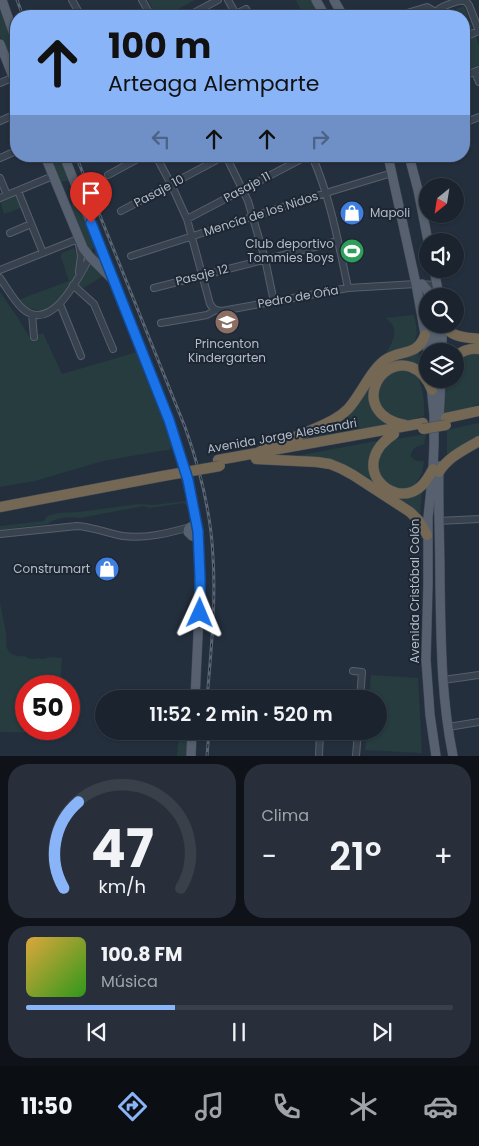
<!DOCTYPE html>
<html lang="es">
<meta charset="utf-8">
<style>
:root{--surface:#1b232e;--page:#282f3a;--text:#f1f3f6;--muted:#a0a4aa;--line:#39404a;--accent:#8ab4f8}
body{margin:0;font-family:Poppins,sans-serif;background:var(--page);color:var(--text);height:100vh;display:flex;flex-direction:column;font-size:19px;white-space:nowrap}
*{box-sizing:border-box;margin:0}
p{font-size:16px;color:var(--muted)}
.icon{flex:none;width:28px;height:28px;fill:none;stroke:currentColor;stroke-width:2;stroke-linecap:round;stroke-linejoin:round}
.map{position:relative;height:756px;overflow:hidden}
.details{display:flex;flex-direction:column;gap:8px;padding:8px;background:#0f1319;flex:1}
.details>*{flex:none}
.guide{position:absolute;left:10px;top:10px;width:460px;height:152px;border-radius:20px;box-shadow:0 1px 4px #0004,0 0 0 1px var(--line);background:#8ab4f8;color:#111;overflow:hidden}
.needle{width:32px;rotate:210deg}
.buttons{position:absolute;left:419px;top:178px;display:grid;gap:10px}
.buttons a{display:grid;place-items:center;width:45px;height:45px;border-radius:50%;background:var(--surface);box-shadow:0 1px 4px #0004,0 0 0 1px var(--line);font-size:25px}
.speed{position:absolute;left:15px;top:675px;display:flex;gap:10px;font-size:25px;font-weight:700;text-align:center}
.speed>*{display:grid;place-content:center;width:65px;height:65px;border-radius:50%;background:var(--surface);box-shadow:0 1px 4px #0004,0 0 0 1px var(--line);line-height:1}
.speed .limit{border:8px solid #d22;background:#fff;color:#111}
.pin{position:absolute;display:grid;place-items:center;width:42px;height:42px;color:#fff;margin:-51px -21px;border-radius:50% 50% 50% 0;rotate:-45deg;box-shadow:0 0 5px #0007}
.pin .icon{rotate:45deg}
.me{position:absolute;width:55px;margin:-28px;rotate:1deg;stroke-linejoin:round;filter:drop-shadow(0 0 4px #0008)}
.turn{display:flex;align-items:center;gap:18px;height:105px;padding:0 15px;font-size:22px}
.turn .icon{width:65px;height:65px;stroke-width:2.5}
.turn b{display:block;font-size:35px;line-height:42px}
.lanes{display:flex;align-items:center;height:48px;padding:0 15px;background:#0003;justify-content:center;gap:25px;direction:ltr}
.lanes .off{opacity:.35}
.big{font-size:38px;font-weight:600;line-height:1.1}
.details .widget{flex:1;display:flex;flex-direction:column;justify-content:center;gap:8px;min-width:0;padding:0 18px;border-radius:20px;background:var(--page)}
.details .dial{align-items:center;gap:0}
.dial svg{height:130px;overflow:visible;fill:none;stroke:var(--line);stroke-width:7;stroke-linecap:round;text-anchor:middle}
.dial text{fill:var(--text);stroke:none}
.song{display:flex;align-items:center;gap:15px}
.cover{width:60px;height:60px;border-radius:8px;background:linear-gradient(135deg,hsl(40 70% 55%),hsl(110 70% 35%))}
.played{height:5px;border-radius:2px;background:linear-gradient(90deg,var(--accent) 35%,var(--line) 35%)}
.keys{display:flex;justify-content:space-around;direction:ltr}
.heat{display:flex;justify-content:space-between;align-items:center;font-size:28px;direction:ltr}
.details .tiles{flex:1;display:grid;gap:8px;grid-template-columns:1fr 1fr}
.widget:last-child{grid-column:span 2}
.trip{position:absolute;left:95px;top:690px;width:292px;height:50px;border-radius:25px;background:var(--surface);box-shadow:0 1px 4px #0004,0 0 0 1px var(--line);font-weight:600;line-height:50px;text-align:center}
.menu{display:flex;height:80px;justify-content:space-around;align-items:center;background:#0b0e12;color:var(--muted)}
.menu .icon{width:35px;height:35px}
.menu .on{color:var(--accent)}
.menu b{font-size:22px;color:var(--text)}
.map>svg:first-child{display:block}
</style>
<div class="map">
<svg width="479" height="756" viewBox="0 0 479 756">
<rect width="100%" height="100%" fill="#242f3e"/>
<path fill="#263c3f" d="M148,0h47l-31,16h-7z
M296,0h17l9,16h-18z
M0,3l16,48v24l-16,-39z
M464,6l15,39v20l-15,7v-56h-23l1,-2z
M49,156h12l10,24 -11,2z
M17,194l6,13 -19,7 -4,-13z
M76,203l3,1 17,42 -5,5 -5,-4 -16,-40 2,-3z
M98,244l11,28 -25,16 -7,-4 13,-21z
M74,248c6,11 4,26 2,38l-30,26 -22,-5 -6,-7 51,-19 -8,-24 1,-4z
M0,292l18,26 12,20 13,-5 19,41 75,-22 18,41 18,52 -4,5 -9,1 -57,10 -68,20 -35,6z
M414,315c1,6 3,12 3,18 -1,5 -3,8 -3,14l-33,13c7,-10 18,-24 11,-36 -2,-2 -4,-4 -6,-6z
M419,352l1,17 -21,-5 -29,31 25,30 -106,18 40,-17 57,-64z
M479,353v51l-11,4 -25,6 2,-20 4,-15h6v-17l9,-7z
M409,369c3,3 7,5 9,9 5,8 7,29 6,38 -24,8 -27,7 -45,-9l-1,-21 13,-14z
M479,423v14l-32,19v-26z
M426,434l-2,10c-3,1 -9,3 -11,6 -7,9 5,12 11,11l-2,12 -6,10 1,4 -15,3 -18,-7 -9,-22 16,-21z
M382,440l-6,7 3,39 43,6 -2,22 -1,2 -65,-44 -63,-15z
M187,501l2,1v3l-2,1 -4,-3 -34,5 -5,-2 -64,12c-11,-1 -24,-1 -32,6l-48,6v-4l44,-5 3,-5 11,-3 21,-1 60,-8 14,1z
M0,603c2,11 5,21 6,31 1,6 -1,11 2,16 3,6 12,7 17,6 3,3 9,4 12,2l6,1 7,-2 12,1 -2,28h-34v43h31v4l-57,-1z
M371,675l47,3 4,75 -57,-3 2,-19h12v-32h-10z
M179,731h10l-2,25h-10z"/>
<g fill="none" stroke-linecap="round" stroke-linejoin="round">
<defs>
<path id="minor" d="M72,0l9,16
M142,0l9,16
M228,0l9,16
M407,13l20,-6 9,5
M236,14l10,-5 4,7
M188,16l30,-16
M436,16c0,-4 0,-4 3,-7 4,-3 20,-9 24,-8 4,0 4,2 6,4l10,26 -15,6
M475,72l4,10
M464,76l15,-6
M0,83l14,-6
M0,121l16,-7
M464,123l15,-6
M156,156l15,28 16,35 23,85 3,4 3,2
M226,156l22,45 17,58 9,43
M312,156c18,40 27,89 36,132
M0,158l16,-7
M108,175l35,-19
M0,178l7,17
M18,191l25,62
M0,198l53,-22
M121,211l103,-55
M187,219l120,-63
M10,233l21,-9
M131,256l198,-64 63,-19
M0,270l78,-31 3,17 -2,16
M0,278c7,10 14,23 23,31 29,25 56,-33 67,-52
M73,285l21,19 19,45
M154,288l184,-47
M60,304l21,52
M32,314l2,23
M161,323l46,-8 9,-5 6,1 126,-23 68,-4 21,1
M438,521l41,-2
M0,534l77,-8c16,1 30,7 46,10 22,3 46,-3 67,-9
M353,671l9,1 -2,27
M443,680l36,-5
M448,727l31,-5
M292,734l28,1
M319,756l1,-24
M356,756l2,-25"/>
<path id="major" d="M2,0l14,40
M316,0l9,16
M334,0l9,16
M0,44l16,40
M45,156l38,92 7,9 22,22
M64,156c24,60 48,120 72,180 25,63 50,124 61,191l1,3 2,62 -5,107
M388,156l28,128 12,67
M409,156l9,34 10,51
M434,269l5,27
M422,284l5,6 2,6
M433,324l3,27
M442,324v27
M431,385l3,30v29l-1,25 -5,49v66l-2,76 4,55 6,41
M439,418l2,-39
M439,466c-1,39 1,77 1,115 1,59 1,117 13,175
M197,527c-5,-2 -9,0 -9,5l4,4 4,-1 2,-2
M191,756l1,-25"/>
<path id="highway" d="M442,324c11,14 21,13 37,15
M455,356c8,-5 14,-8 24,-7
M446,418l33,-7
M405,425c-55,-11 -28,-69 6,-58 11,4 17,13 21,23
M394,434c-47,31 -3,75 25,54 7,-5 10,-12 14,-19
M259,452c15,-6 30,-13 46,-19 15,-7 31,-12 43,-24 13,-14 22,-38 37,-49 16,-11 32,-3 40,-25
M256,459l61,3 13,2 12,5 11,6 57,37 9,9 8,14
M218,460l205,-37
M439,472c9,-15 25,-22 40,-31
M0,507l163,-31"/>
</defs>
<use href="#minor" stroke="#565f6c" stroke-width="8"/>
<use href="#major" stroke="#414a57" stroke-width="10"/>
<use href="#highway" stroke="#434c59" stroke-width="11"/>
<use href="#minor" stroke="#38414e" stroke-width="6"/>
<use href="#major" stroke="#56606e" stroke-width="9"/>
<use href="#highway" stroke="#746855" stroke-width="10"/>
<defs>
<path id="rail" d="M17,0l6,16
M76,156l109,271c15,42 26,85 28,130 3,47 -2,95 -6,142
M207,756l2,-25"/>
</defs>
<use href="#rail" stroke="#5a6575" stroke-width="3"/>
<use href="#rail" stroke="#1d2633" stroke-width="1" stroke-dasharray="4" stroke-linecap="butt"/>
<defs>
<path id="highway-bridge" d="M423,429l23,-4
M163,476l57,-10"/>
</defs>
<use href="#highway-bridge" stroke="#434c59" stroke-width="11" stroke-linecap="butt"/>
<use href="#highway-bridge" stroke="#746855" stroke-width="10"/>
</g>
<g fill="none" stroke-linecap="round" stroke-linejoin="round">
<defs>
<path id="route" d="M91,223l78,197 19,60 10,51 2,46v36"/>
</defs>
<use href="#route" stroke="#114b97" stroke-width="12"/>
<use href="#route" stroke="#1a73e8" stroke-width="9"/>
</g>
<defs>
<symbol id="shop-disc" viewBox="-11 -11 22 22"><circle r="9.5" fill="#3f7fe0" stroke="#1d2633"/><path d="M-5-2.5h2.3a2.7 3.5 0 0 1 5.4 0H5L5.5 6h-11ZM-1.5-2.5h3a1.5 2.3 0 0 0-3 0Z" fill="#fff"/></symbol>
<symbol id="stadium-disc" viewBox="-11 -11 22 22"><circle r="9.5" fill="#2e9e5b" stroke="#1d2633"/><path d="M0-5a6.5 5 0 1 0 0 10a6.5 5 0 1 0 0-10ZM-3.5-1.8h7v3.6h-7Z" fill="#fff"/></symbol>
<symbol id="school-disc" viewBox="-11 -11 22 22"><circle r="9.5" fill="#8d6e63" stroke="#1d2633"/><path d="M0-5L7-2L0 1L-7-2ZM-4 1L0 2.5L4 1V4Q0 6-4 4Z" fill="#fff"/></symbol>
</defs>
<g fill-rule="evenodd">
<use href="#shop-disc" x="338" y="199" width="28" height="28"/>
<use href="#stadium-disc" x="338" y="237" width="28" height="28"/>
<use href="#school-disc" x="213" y="308" width="28" height="28"/>
<use href="#shop-disc" x="93" y="555" width="28" height="28"/>
</g>
<g text-anchor="middle" stroke-width="4" stroke-linejoin="round" paint-order="stroke">
<g font-size="12" fill="#b4bcc9" stroke="#1d2633">
<text transform="translate(247 187) rotate(-28)" y="4">Pasaje 11</text>
<text transform="translate(159 191) rotate(-28)" y="4">Pasaje 10</text>
<text transform="translate(261 214) rotate(-18)" y="4">Mencía de los Nidos</text>
<text transform="translate(202 275) rotate(-14)" y="4">Pasaje 12</text>
<text transform="translate(298 297) rotate(-10)" y="4">Pedro de Oña</text>
<text transform="translate(282 436) rotate(-10)" y="4">Avenida Jorge Alessandri</text>
<text transform="translate(415 591) rotate(-90)" y="4">Avenida Cristóbal Colón</text>
</g>
<g font-size="12" fill="#b4bcc9" stroke="#1d2633" text-anchor="end">
<text x="370" y="217" text-anchor="start">Mapoli</text>
<text x="334" y="248">Club deportivo<tspan x="334" dy="14">Tommies Boys</tspan></text>
<text x="227" y="348" text-anchor="middle">Princenton<tspan x="227" dy="14">Kindergarten</tspan></text>
<text x="90" y="573">Construmart</text>
</g>
</g>
</svg>
<div class="buttons">
<a><svg class="needle" viewBox="-14 -14 28 28"><path d="M0-13l5 13h-10z" fill="#e53935"/><path d="M0 13l5-13h-10z" fill="#a0a4aa"/></svg></a>
<a><svg class="icon" aria-label="sound" viewBox="0 0 24 24"><path d="M4 9h4l5-4v14l-5-4H4zM17 9q2 3 0 6"/></svg></a>
<a><svg class="icon" aria-label="search" viewBox="0 0 24 24"><circle cx="10" cy="10" r="6"/><path d="M15 15l6 6"/></svg></a>
<a><svg class="icon" aria-label="layers" viewBox="0 0 24 24"><path d="M12 4l9 5-9 5-9-5zM3 14l9 5 9-5"/></svg></a>
</div>
<div class="speed"><div class="limit">50</div></div>
<div class="pin" style="left:91px;top:223px;background:#d93025"><svg class="icon" aria-label="arrive" viewBox="0 0 24 24"><path d="M6 21V4h12l-3 4 3 4H6"/></svg></div>
<svg class="me" style="left:200px;top:613px" viewBox="-20 -20 40 40"><path d="M0-17L14 15 0 8-14 15z" fill="#1a73e8" stroke="#fff" stroke-width="4"/></svg>
<div class="trip">11:52 · 2 min · 520 m</div>
<div class="guide">
<div class="turn"><svg class="icon" aria-label="ahead" viewBox="0 0 24 24"><path d="M12 20V5M6 11l6-6 6 6"/></svg><div><b>100 m</b>Arteaga Alemparte</div></div>
<div class="lanes"><svg class="icon off" aria-label="left" viewBox="0 0 24 24"><path d="M17 20v-9H6M10 6l-5 5 5 5"/></svg><svg class="icon" aria-label="ahead" viewBox="0 0 24 24"><path d="M12 20V5M6 11l6-6 6 6"/></svg><svg class="icon" aria-label="ahead" viewBox="0 0 24 24"><path d="M12 20V5M6 11l6-6 6 6"/></svg><svg class="icon off" aria-label="right" viewBox="0 0 24 24"><path d="M7 20v-9h11M14 6l5 5-5 5"/></svg></div>
</div>
</div>
<section class="details">
<div class="tiles">
<div class="widget dial"><svg viewBox="0 0 100 80">
<path d="M14 69A42 42 0 1 1 86 69"/>
<path d="M14 69A42 42 0 0 1 23 16" stroke="#8ab4f8"/>
<text x="50" y="56" font-size="32" font-weight="700">47</text>
<text x="50" y="72" font-size="11">km/h</text>
</svg></div>
<div class="widget"><p>Clima</p>
<div class="heat"><a>−</a><b class="big">21°</b><a>+</a></div>
</div>
<div class="widget">
<div class="song"><i class="cover"></i><div><b>100.8 FM</b><p>Música</p></div></div>
<div class="played"></div>
<div class="keys"><svg class="icon" aria-label="previous" viewBox="0 0 24 24"><path d="M18 5L8 12l10 7zM5 5v14"/></svg><svg class="icon" aria-label="pause" viewBox="0 0 24 24"><path d="M8 5v14M16 5v14"/></svg><svg class="icon" aria-label="next" viewBox="0 0 24 24"><path d="M6 5l10 7-10 7zM19 5v14"/></svg></div>
</div>
</div>
</section>
<nav class="menu">
<b>11:50</b>
<svg class="icon on" aria-label="directions" viewBox="0 0 24 24"><path d="M12 3l9 9-9 9-9-9zM9 14v-3h6M13 9l2 2-2 2"/></svg>
<svg class="icon" aria-label="music" viewBox="0 0 24 24"><path d="M9 18V5l10-2v13"/><circle cx="6" cy="18" r="3"/><circle cx="16" cy="16" r="3"/></svg>
<svg class="icon" aria-label="phone" viewBox="0 0 24 24"><path d="M5 4h4l2 5-3 2q2 4 5 5l2-3 5 2v4C11 20 4 13 5 4z"/></svg>
<svg class="icon" aria-label="climate" viewBox="0 0 24 24"><path d="M12 3v18M4 7l16 10M4 17L20 7"/></svg>
<svg class="icon" aria-label="car" viewBox="0 0 24 24"><path d="M5 17H2v-5l4-1 3-4h7l3 4 3 1v5h-3M9 17h6M6 11h13"/><circle cx="7" cy="17" r="2"/><circle cx="17" cy="17" r="2"/></svg>
</nav>
